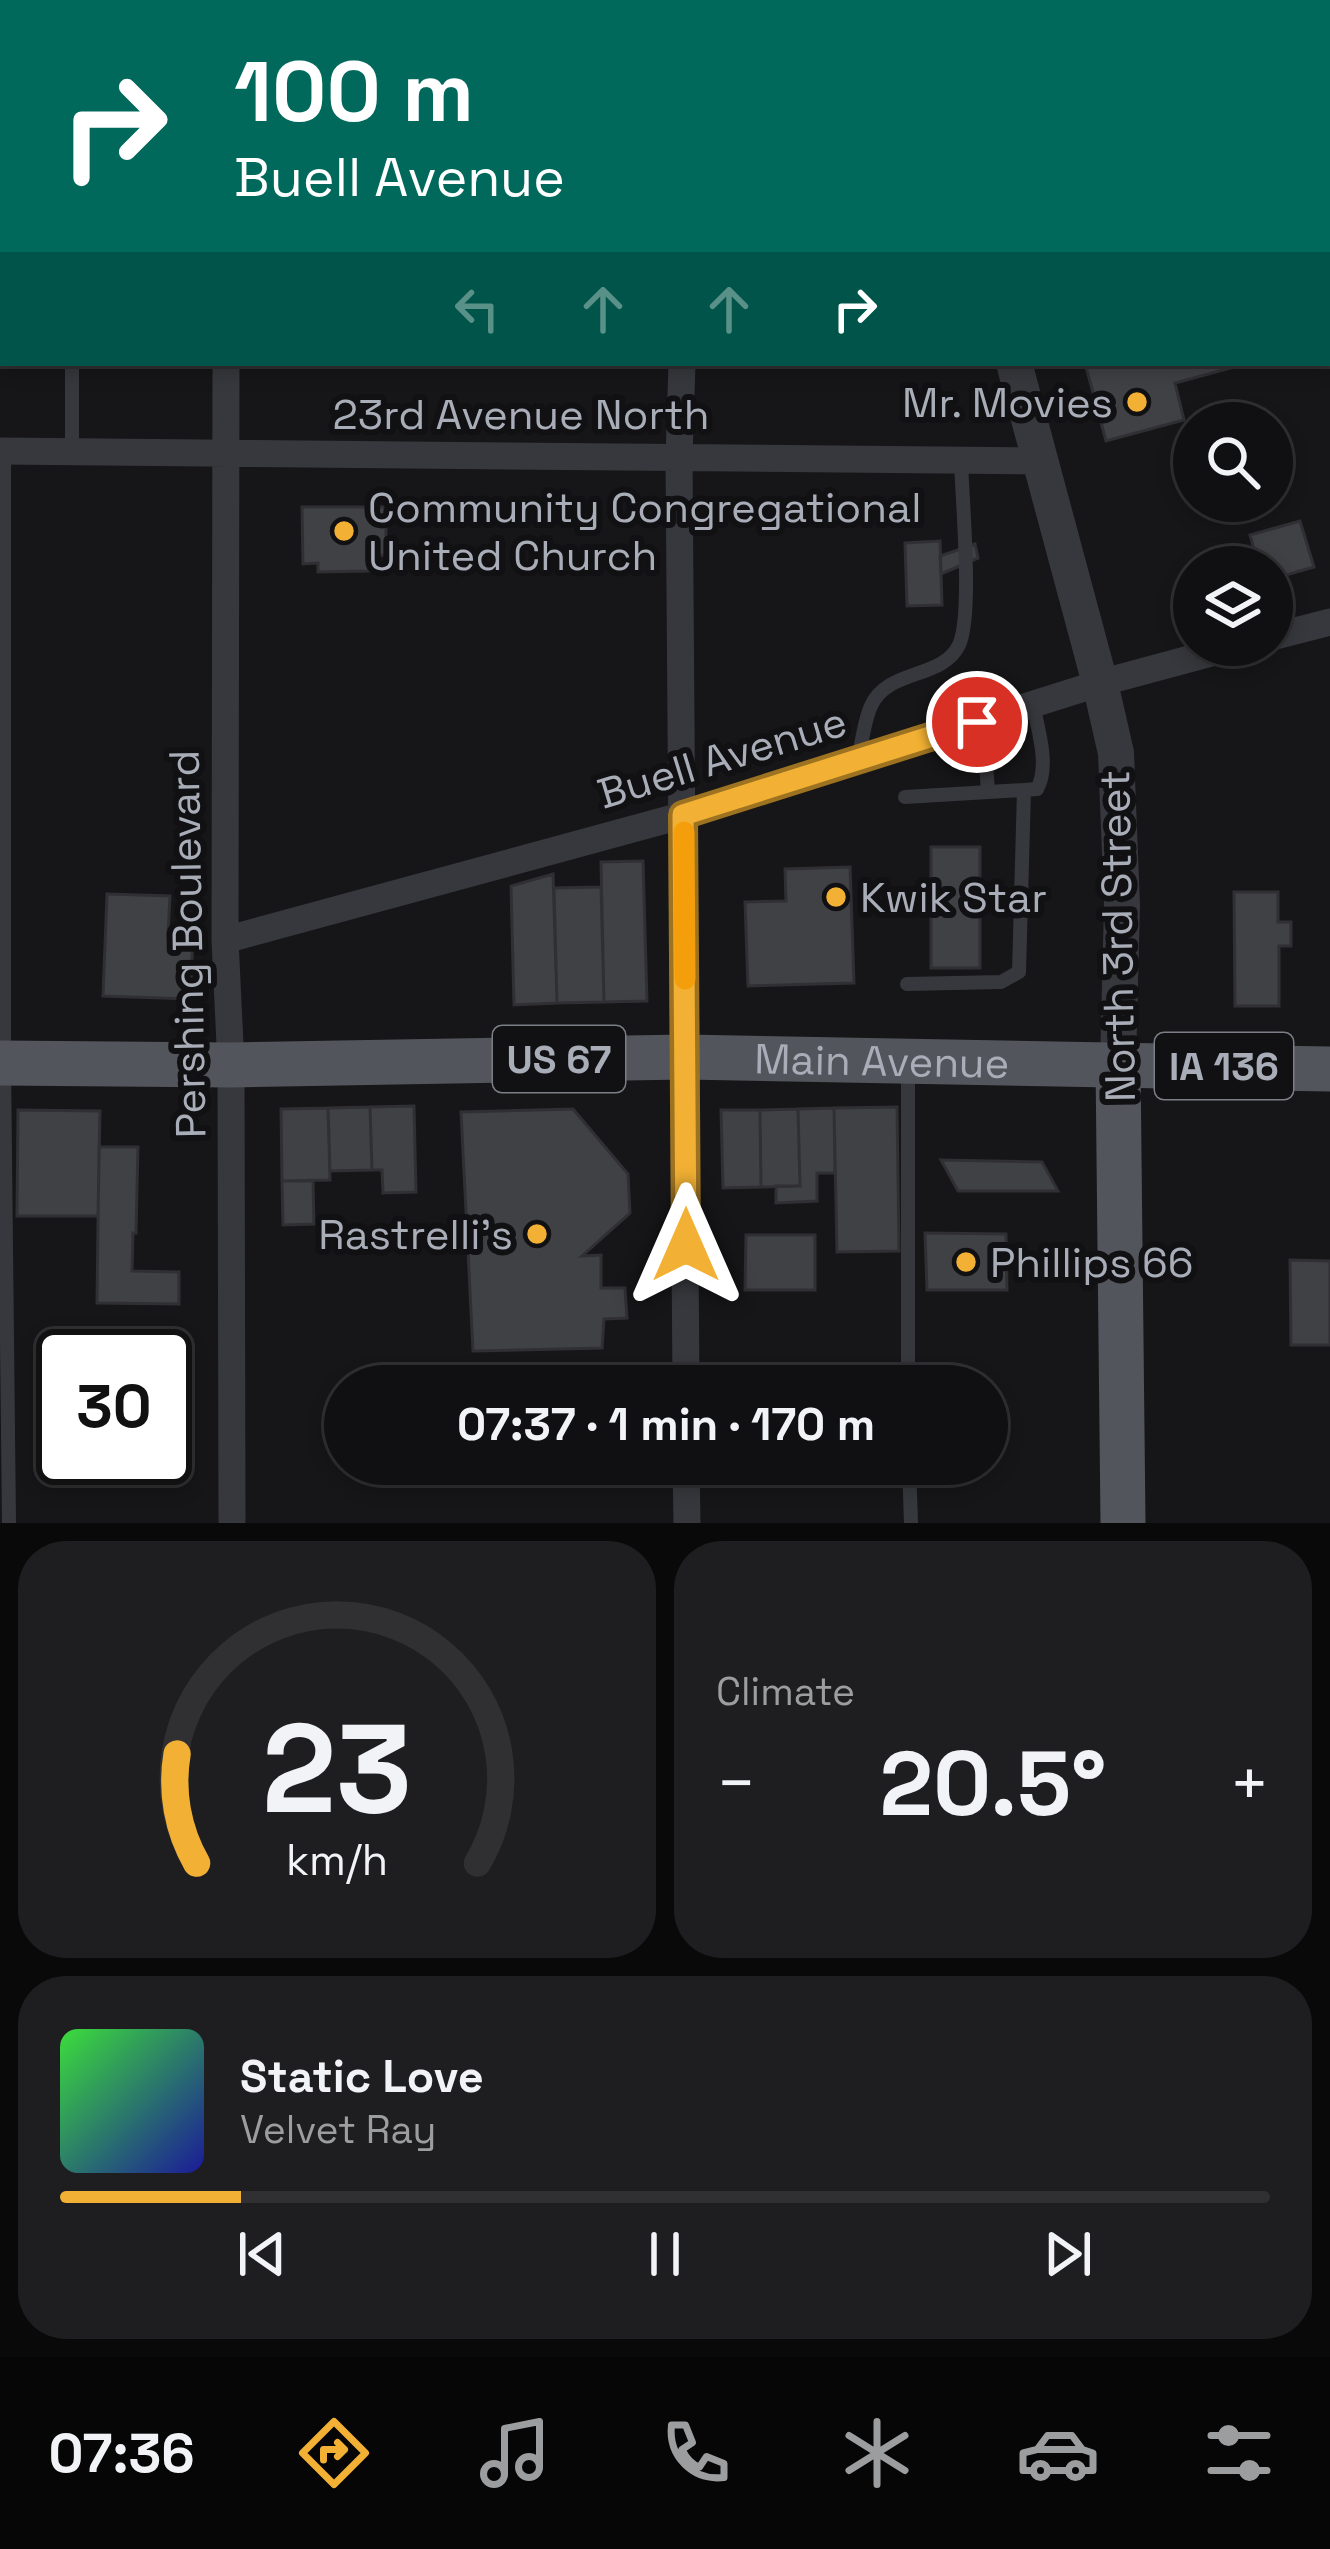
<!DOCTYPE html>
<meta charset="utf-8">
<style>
:root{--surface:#101012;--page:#1e1e20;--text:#f1f3f6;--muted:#9c9d9f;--line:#303032;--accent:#f2b134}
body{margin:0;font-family:"Space Grotesk",sans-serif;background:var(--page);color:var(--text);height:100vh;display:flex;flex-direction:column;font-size:45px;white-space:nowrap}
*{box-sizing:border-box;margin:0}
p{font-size:39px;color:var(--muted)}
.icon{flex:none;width:66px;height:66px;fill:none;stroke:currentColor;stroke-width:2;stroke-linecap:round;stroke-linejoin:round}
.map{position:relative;height:1523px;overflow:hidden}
.sheet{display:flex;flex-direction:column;gap:18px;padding:18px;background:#09090a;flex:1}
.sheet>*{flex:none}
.guide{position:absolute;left:0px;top:0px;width:1332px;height:366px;box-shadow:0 6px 18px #0003,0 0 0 3px var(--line);background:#00695c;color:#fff;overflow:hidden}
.tools{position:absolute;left:1173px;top:402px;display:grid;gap:24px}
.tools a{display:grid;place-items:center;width:120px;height:120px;border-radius:50%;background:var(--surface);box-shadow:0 6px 18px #0003,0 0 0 3px var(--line);font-size:60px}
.speed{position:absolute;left:36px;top:1329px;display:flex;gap:24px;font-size:60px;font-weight:700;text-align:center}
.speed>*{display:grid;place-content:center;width:156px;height:156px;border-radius:50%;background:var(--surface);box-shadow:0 6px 18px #0003,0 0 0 3px var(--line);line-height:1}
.speed .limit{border:6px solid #111;border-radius:18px;background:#fff;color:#111}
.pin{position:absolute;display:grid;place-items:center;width:102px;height:102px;color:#fff;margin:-51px;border:6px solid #fff;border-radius:50%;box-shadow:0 3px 12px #0007}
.me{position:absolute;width:132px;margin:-66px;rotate:0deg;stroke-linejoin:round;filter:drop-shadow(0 0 9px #0008)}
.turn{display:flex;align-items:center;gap:42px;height:252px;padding:0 36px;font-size:54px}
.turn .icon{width:156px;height:156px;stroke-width:2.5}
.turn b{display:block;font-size:84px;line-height:102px}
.lanes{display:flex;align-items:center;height:114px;padding:0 36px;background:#0003;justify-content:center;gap:60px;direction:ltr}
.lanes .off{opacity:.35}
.big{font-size:90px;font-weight:700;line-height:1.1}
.sheet .widget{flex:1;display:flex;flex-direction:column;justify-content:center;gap:18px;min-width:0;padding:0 42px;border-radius:48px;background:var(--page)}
.sheet .dial{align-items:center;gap:0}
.dial svg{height:312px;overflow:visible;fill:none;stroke:var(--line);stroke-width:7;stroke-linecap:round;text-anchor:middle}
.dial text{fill:var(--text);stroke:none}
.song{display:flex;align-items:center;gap:36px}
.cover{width:144px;height:144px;border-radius:18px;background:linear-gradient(135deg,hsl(120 70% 55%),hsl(240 70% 35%))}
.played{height:12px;border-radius:6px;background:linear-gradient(90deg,var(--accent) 15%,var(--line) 15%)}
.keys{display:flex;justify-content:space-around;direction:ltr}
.heat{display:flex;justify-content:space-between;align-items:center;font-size:66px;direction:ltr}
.sheet .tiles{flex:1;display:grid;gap:18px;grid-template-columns:1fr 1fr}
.widget:last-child{grid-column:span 2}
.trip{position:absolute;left:324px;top:1365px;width:684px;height:120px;border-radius:60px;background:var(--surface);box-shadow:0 6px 18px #0003,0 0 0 3px var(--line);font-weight:700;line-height:120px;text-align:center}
.dock{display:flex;height:192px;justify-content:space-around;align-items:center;background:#060607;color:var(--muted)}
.dock .icon{width:84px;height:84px}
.dock .current{color:var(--accent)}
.dock b{font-size:54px;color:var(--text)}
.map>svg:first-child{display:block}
</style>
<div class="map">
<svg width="1330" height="1523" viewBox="0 0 1330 1523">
<rect width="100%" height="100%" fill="#161618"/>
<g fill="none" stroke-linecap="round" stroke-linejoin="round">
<path stroke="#2c353c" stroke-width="9" d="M1237,0l1,3
M1329,350l1,4"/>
</g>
<path fill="#404145" stroke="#303034" stroke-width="3" d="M1085,363h164l-74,20 9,37 -78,21z
M302,507h84v48l-17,1v15l-51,1v-9l-15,1z
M1300,521l14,46 -42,12v-12h-13l-9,-32z
M940,541l2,64 -35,1 -2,-63z
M975,544l3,14 -37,16 -1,-18z
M931,847h49v121h-49z
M643,861l4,140 -43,1 -3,-140z
M850,867l4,116 -106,3 -3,-84 41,-1 -1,-32z
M553,874l4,129 -43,2 -3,-119z
M601,887l3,115 -47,1 -3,-115z
M1234,892h44v30h13v24h-12v60h-44z
M107,894l63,2 -2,38 25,1 -3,64 -87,-3z
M414,1106l2,86 -33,1 -1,-23h-10l-2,-63z
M370,1107l2,63 -42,1 -2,-63z
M897,1107l2,144 -62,1 -3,-144z
M328,1108l2,72 -48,1 -1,-72z
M834,1108l1,65h-18v28l-41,2v-17h24l-2,-77z
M573,1109l55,65 2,39 -48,43 19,-1v33h24l2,30 -23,1 -2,29 -129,3 -12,-239z
M798,1109l2,77 -39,1 -1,-77z
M18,1110l82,1 -2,105h-81z
M721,1110h39l1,77 -38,1z
M99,1147h39l-2,86h-3l-1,38 47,1v32l-82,-1z
M941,1160l101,2 16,29h-100z
M282,1181h31l1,43 -31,1z
M925,1233l81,1 1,56h-80z
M746,1235h69v55h-70z
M1290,1260l40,1v84h-39z"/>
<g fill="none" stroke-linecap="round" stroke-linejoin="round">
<path stroke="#37383d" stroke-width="14" d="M65,0v3
M1329,235l1,4
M72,363v89
M4,451v612l5,460
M977,722l8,30 3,39
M858,760c4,-17 6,-39 13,-54 17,-38 71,-26 88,-61 14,-30 3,-146 2,-185
M1024,790l13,-1c13,-23 1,-59 -4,-85
M905,797l119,-7 -5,182 -18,10 -94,2
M908,1386v-321
M909,1464l2,59"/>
<path stroke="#37383d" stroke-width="27" d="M226,0v3
M1329,32h1
M226,363l-1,577 6,125 1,458
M682,363l-3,94 7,929
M0,451l1041,10
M1272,637l58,-15
M225,940l459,-125 416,-132 141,-38
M686,1464l1,59"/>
<path stroke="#37383d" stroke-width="36" d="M920,0v3
M1014,363l86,320 16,70 6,152 -4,158"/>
<g stroke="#53555c" stroke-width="45">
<path id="s1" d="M0,1063l231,2 454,-8 645,12"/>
<path d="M1118,1063l5,460"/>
</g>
</g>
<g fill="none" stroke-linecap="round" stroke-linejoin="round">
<defs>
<path id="route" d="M686,1245l-3,-430 294,-93"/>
</defs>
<use href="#route" stroke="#9d7322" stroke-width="30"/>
<use href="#route" stroke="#f2b134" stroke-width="21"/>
<path stroke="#f59e0b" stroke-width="21" d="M684,832l1,147"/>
</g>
<g fill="#f2b134" stroke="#111113" stroke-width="4.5">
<circle cx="1137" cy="402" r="12"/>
<circle cx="344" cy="531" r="12"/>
<circle cx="836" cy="897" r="12"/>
<circle cx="537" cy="1234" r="12"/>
<circle cx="966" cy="1262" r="12"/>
</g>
<g text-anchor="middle" stroke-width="12" stroke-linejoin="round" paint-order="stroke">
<g fill="#111113" stroke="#7b7e86" stroke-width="3">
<rect x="493" y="1026" width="132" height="66" rx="9"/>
<rect x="1155" y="1033" width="138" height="66" rx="9"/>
</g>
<g font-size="39" font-weight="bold" fill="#a8adb8">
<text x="559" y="1073">US 67</text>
<text x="1224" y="1080">IA 136</text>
</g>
<g font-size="42" fill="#a8adb8" stroke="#111113" text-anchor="start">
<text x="1113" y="417" text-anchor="end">Mr. Movies</text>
<text x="368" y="522">Community Congregational<tspan x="368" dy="48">United Church</tspan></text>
<text x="860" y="912">Kwik Star</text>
<text x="513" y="1249" text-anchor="end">Rastrelli's</text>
<text x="990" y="1277">Phillips 66</text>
</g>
<g font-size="42" fill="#a8adb8" stroke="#111113">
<text x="521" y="429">23rd Avenue North</text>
<text transform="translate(722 757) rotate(-17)" y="15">Buell Avenue</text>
<text transform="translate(1117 936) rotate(-91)" y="15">North 3rd Street</text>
<text transform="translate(187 944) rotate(-91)" y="15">Pershing Boulevard</text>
<text dy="15" stroke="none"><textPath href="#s1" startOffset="882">Main Avenue</textPath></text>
</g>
</g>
</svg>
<div class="tools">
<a><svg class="icon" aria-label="search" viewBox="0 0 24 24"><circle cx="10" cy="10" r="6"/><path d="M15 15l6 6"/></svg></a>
<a><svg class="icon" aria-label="layers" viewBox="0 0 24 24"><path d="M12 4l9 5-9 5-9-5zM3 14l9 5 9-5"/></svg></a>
</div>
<div class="speed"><div class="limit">30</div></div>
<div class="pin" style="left:977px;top:722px;background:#d93025"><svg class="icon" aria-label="arrive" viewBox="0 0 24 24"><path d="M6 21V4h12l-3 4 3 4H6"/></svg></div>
<svg class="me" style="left:686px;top:1245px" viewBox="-20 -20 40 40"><path d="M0-17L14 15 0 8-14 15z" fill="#f2b134" stroke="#fff" stroke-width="4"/></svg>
<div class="trip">07:37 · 1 min · 170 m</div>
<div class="guide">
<div class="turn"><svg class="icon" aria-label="right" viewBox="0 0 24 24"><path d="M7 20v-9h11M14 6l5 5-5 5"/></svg><div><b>100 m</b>Buell Avenue</div></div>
<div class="lanes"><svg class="icon off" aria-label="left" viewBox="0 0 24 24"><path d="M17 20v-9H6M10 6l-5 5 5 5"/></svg><svg class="icon off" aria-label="ahead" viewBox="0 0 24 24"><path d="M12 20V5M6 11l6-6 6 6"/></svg><svg class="icon off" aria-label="ahead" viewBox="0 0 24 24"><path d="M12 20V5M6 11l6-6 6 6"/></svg><svg class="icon" aria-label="right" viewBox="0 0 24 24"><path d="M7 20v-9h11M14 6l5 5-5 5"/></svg></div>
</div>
</div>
<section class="sheet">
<div class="tiles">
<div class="widget dial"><svg viewBox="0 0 100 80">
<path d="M14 69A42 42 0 1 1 86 69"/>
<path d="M14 69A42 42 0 0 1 9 41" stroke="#f2b134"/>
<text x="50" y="56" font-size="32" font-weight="700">23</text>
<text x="50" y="72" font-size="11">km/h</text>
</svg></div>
<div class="widget"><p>Climate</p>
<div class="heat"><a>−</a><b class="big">20.5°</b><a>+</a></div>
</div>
<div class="widget">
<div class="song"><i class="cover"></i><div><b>Static Love</b><p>Velvet Ray</p></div></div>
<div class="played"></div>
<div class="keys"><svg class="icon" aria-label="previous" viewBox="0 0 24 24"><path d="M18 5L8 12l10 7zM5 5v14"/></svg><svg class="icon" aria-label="pause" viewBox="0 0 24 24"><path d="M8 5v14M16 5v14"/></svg><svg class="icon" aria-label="next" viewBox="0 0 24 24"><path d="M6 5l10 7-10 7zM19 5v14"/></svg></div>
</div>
</div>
</section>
<nav class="dock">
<b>07:36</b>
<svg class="icon current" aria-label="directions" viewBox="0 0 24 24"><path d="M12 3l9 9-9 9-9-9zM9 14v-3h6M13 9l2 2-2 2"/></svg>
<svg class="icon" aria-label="music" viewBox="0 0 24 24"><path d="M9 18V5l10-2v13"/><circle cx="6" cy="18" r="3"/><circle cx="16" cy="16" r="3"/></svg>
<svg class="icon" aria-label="phone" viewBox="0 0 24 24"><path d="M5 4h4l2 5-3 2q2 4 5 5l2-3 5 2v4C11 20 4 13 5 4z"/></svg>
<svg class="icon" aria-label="climate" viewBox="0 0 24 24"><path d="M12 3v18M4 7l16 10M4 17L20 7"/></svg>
<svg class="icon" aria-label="car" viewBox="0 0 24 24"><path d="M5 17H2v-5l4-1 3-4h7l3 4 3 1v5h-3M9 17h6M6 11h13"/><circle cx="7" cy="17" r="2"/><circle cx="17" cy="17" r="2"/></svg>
<svg class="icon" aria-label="filters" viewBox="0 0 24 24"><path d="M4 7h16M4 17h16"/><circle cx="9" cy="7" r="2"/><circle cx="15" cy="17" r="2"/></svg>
</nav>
